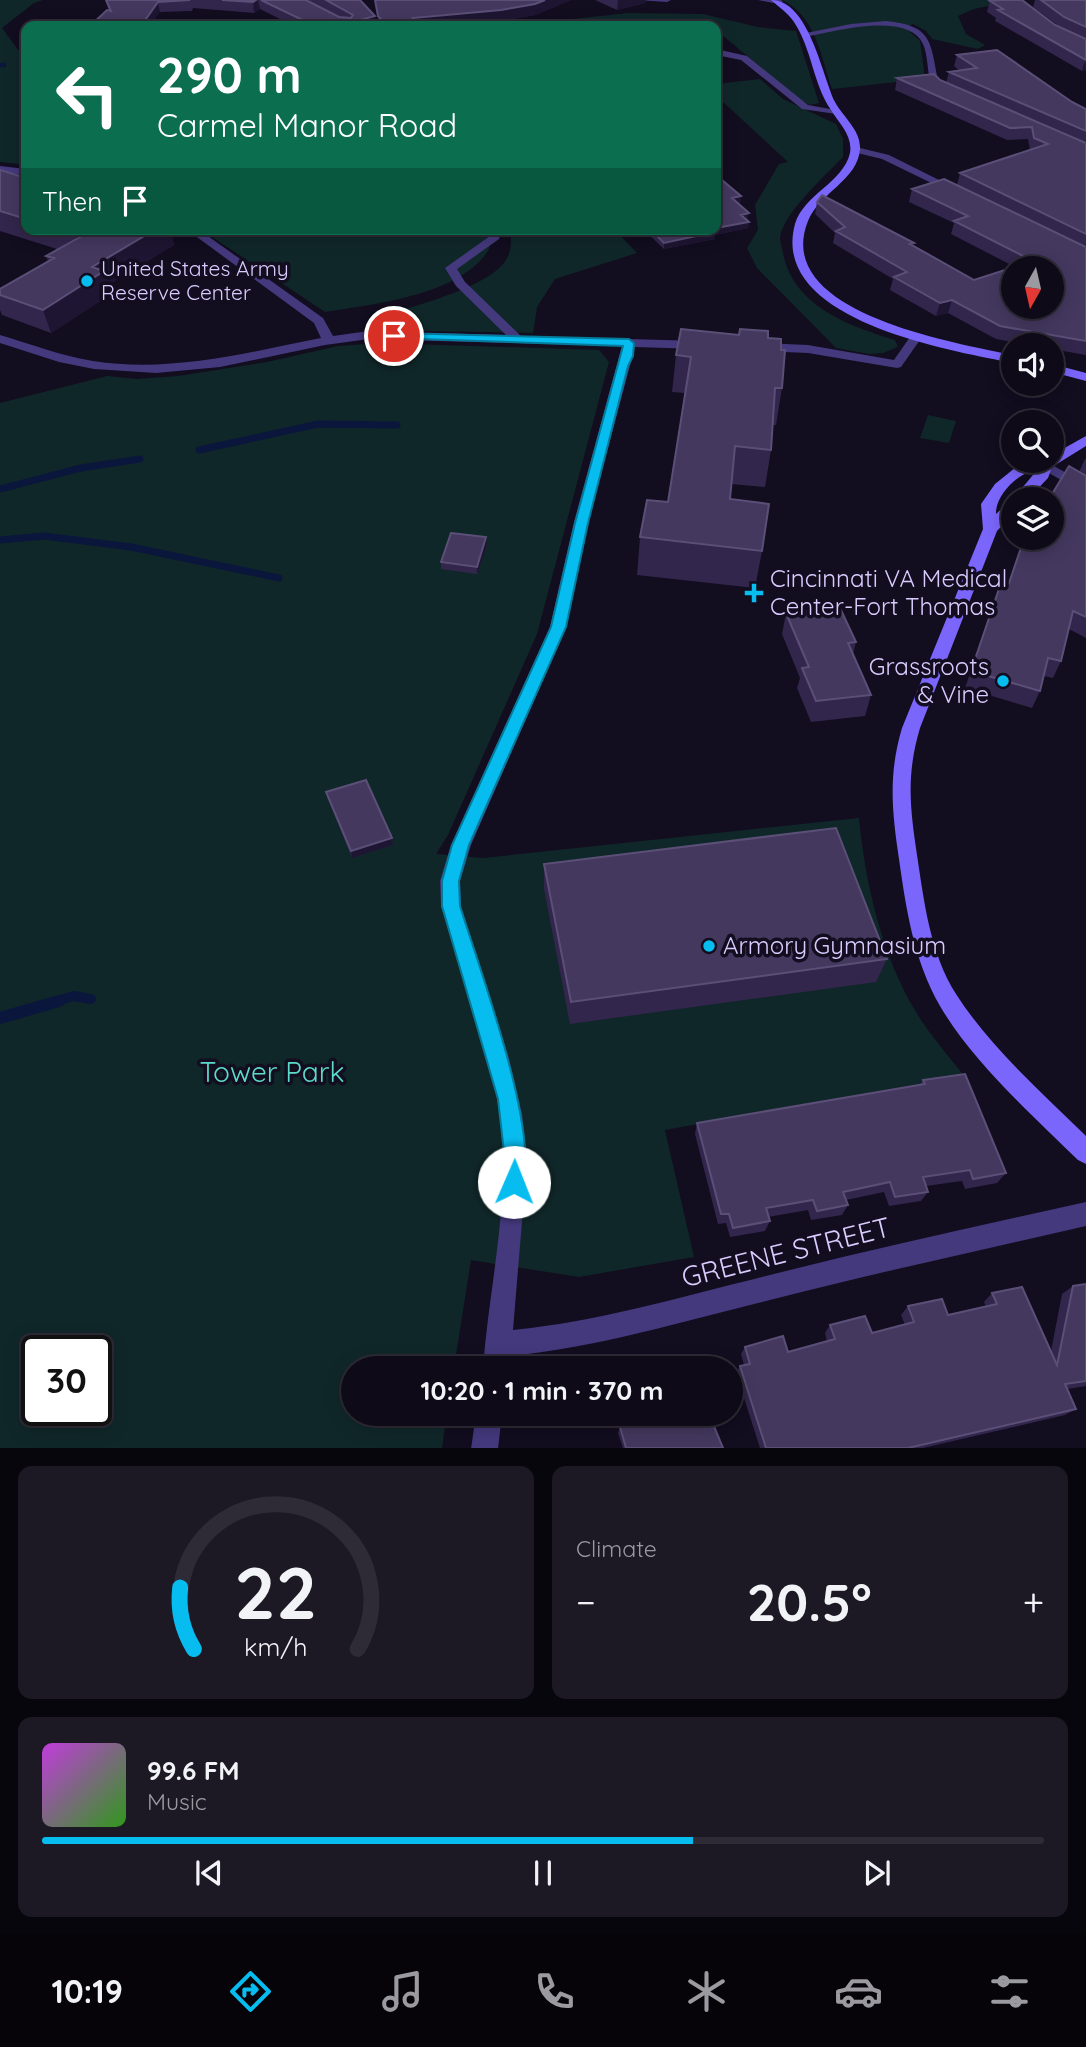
<!DOCTYPE html>
<meta charset="utf-8">
<style>
:root{--surface:#0e0a17;--page:#1c1824;--text:#f1f3f6;--muted:#9b9aa1;--line:#2e2b36;--accent:#07bdef}
body{margin:0;font-family:Quicksand,sans-serif;background:var(--page);color:var(--text);height:100vh;display:flex;flex-direction:column;font-size:26px;white-space:nowrap}
*{box-sizing:border-box;margin:0}
p{font-size:23px;color:var(--muted)}
.icon{flex:none;width:38px;height:38px;fill:none;stroke:currentColor;stroke-width:2;stroke-linecap:round;stroke-linejoin:round}
.map{position:relative;height:1448px;overflow:hidden}
.side{display:flex;flex-direction:column;gap:18px;padding:18px;background:#08060d;flex:1}
.side>*{flex:none}
.hud{position:absolute;left:21px;top:21px;width:700px;height:214px;border-radius:14px;box-shadow:0 4px 18px #0003,0 0 0 2px var(--line);background:#0b6e4f;color:#fff;overflow:hidden}
.needle{width:46px;rotate:188deg}
.fabs{position:absolute;left:1001px;top:256px;display:grid;gap:14px}
.fabs a{display:grid;place-items:center;width:63px;height:63px;border-radius:50%;background:var(--surface);box-shadow:0 4px 18px #0003,0 0 0 2px var(--line);font-size:35px}
.speed{position:absolute;left:21px;top:1335px;display:flex;gap:14px;font-size:35px;font-weight:700;text-align:center}
.speed>*{display:grid;place-content:center;width:91px;height:91px;border-radius:50%;background:var(--surface);box-shadow:0 4px 18px #0003,0 0 0 2px var(--line);line-height:1}
.speed .limit{border:4px solid #111;border-radius:10px;background:#fff;color:#111}
.pin{position:absolute;display:grid;place-items:center;width:60px;height:60px;color:#fff;margin:-30px;border:4px solid #fff;border-radius:50%;box-shadow:0 2px 7px #0007}
.me{position:absolute;width:77px;margin:-38px;rotate:1deg;stroke-linejoin:round;filter:drop-shadow(0 0 5px #0008)}
.turn{display:flex;align-items:center;gap:24px;height:147px;padding:0 21px;font-size:32px}
.turn .icon{width:91px;height:91px;stroke-width:2.5}
.turn b{display:block;font-size:49px;line-height:60px}
.then{display:flex;align-items:center;height:66px;padding:0 21px;background:#0003;gap:14px;font-size:26px}
.big{font-size:52px;font-weight:700;line-height:1.1}
.side .widget{flex:1;display:flex;flex-direction:column;justify-content:center;gap:10px;min-width:0;padding:0 24px;border-radius:14px;background:var(--page)}
.side .dial{align-items:center;gap:0}
.dial svg{height:182px;overflow:visible;fill:none;stroke:var(--line);stroke-width:7;stroke-linecap:round;text-anchor:middle}
.dial text{fill:var(--text);stroke:none}
.song{display:flex;align-items:center;gap:21px}
.cover{width:84px;height:84px;border-radius:10px;background:linear-gradient(135deg,hsl(290 70% 55%),hsl(110 70% 35%))}
.played{height:7px;border-radius:4px;background:linear-gradient(90deg,var(--accent) 65%,var(--line) 65%)}
.keys{display:flex;justify-content:space-around;direction:ltr}
.heat{display:flex;justify-content:space-between;align-items:center;font-size:38px;direction:ltr}
.side .tiles{flex:1;display:grid;gap:18px;grid-template-columns:1fr 1fr}
.widget:last-child{grid-column:span 2}
.trip{position:absolute;left:341px;top:1356px;width:402px;height:70px;border-radius:35px;background:var(--surface);box-shadow:0 4px 18px #0003,0 0 0 2px var(--line);font-weight:700;line-height:70px;text-align:center}
.tabs{display:flex;height:112px;justify-content:space-around;align-items:center;background:#060409;color:var(--muted)}
.tabs .icon{width:49px;height:49px}
.tabs .current{color:var(--accent)}
.tabs b{font-size:32px;color:var(--text)}
.map>svg:first-child{display:block}
</style>
<div class="map">
<svg width="1086" height="1449" viewBox="0 0 1086 1449">
<rect width="100%" height="100%" fill="#120d1f"/>
<path fill="#102729" fill-rule="evenodd" d="M0,0h43l-9,3 -32,25 20,27 4,2v108l-26,-3z
M782,0h224l2,2 -34,7 -16,7 8,18 19,11 -7,4 -46,-10 -6,-8 -13,-7 -7,4 14,13 5,38 -93,10c-11,-32 -16,-73 -50,-89z
M628,13l75,1 55,13 38,4 23,72 -9,2 -10,-5 -84,-70v-4h-208z
M760,79l23,20 53,25 7,15v18c-17,18 -59,55 -63,80 0,4 2,11 3,16 10,53 66,73 112,87l3,7 -15,6 -14,1 -33,-6 -79,-80 -10,-20 11,-18 -3,-25 24,-41 9,-2 -65,-60 -7,1v-19z
M200,229h290l2,5c-1,7 -2,15 -6,20 -32,42 -112,50 -161,58z
M510,229h104l23,24 -82,26 -18,28 -4,26 -113,-2 -22,-4 -8,-8 3,-6c28,-9 104,-29 115,-57 4,-9 3,-17 2,-27z
M381,343l218,7 10,12 -72,272 -89,201 -12,19 47,4 376,-40c6,65 23,138 57,194 13,22 32,43 48,64l-299,54 29,127 -115,20 -108,-17 -17,108h-100v46h93l-5,34h-442v-1045l107,-27 30,3 41,-3 89,-14 71,-16zM37,1351h59v59h-59z
M928,415l28,6 -7,22 -29,-5z"/>
<g fill="none" stroke-linecap="round" stroke-linejoin="round">
<path stroke="#0a163b" stroke-width="4.5" d="M0,65h4"/>
<path stroke="#0a163b" stroke-width="7" d="M199,450l119,-26 79,1
M0,489l81,-21 59,-9
M0,540l44,-4 87,11 148,31"/>
<path stroke="#0a163b" stroke-width="10" d="M53,1002l21,-6 17,3"/>
<path stroke="#0a163b" stroke-width="12" d="M0,1018l59,-17"/>
<path fill="#44397d" fill-rule="evenodd" d="M637,0h34l-4,2z
M758,0h23l2,2 -4,2z
M886,21c46,5 44,19 52,59l13,8v4h-6l-15,-11c-3,-12 -2,-32 -10,-42 -21,-26 -87,-7 -115,-2l-4,-3 50,-10z
M716,49l31,7 61,49 33,6 -5,3 -34,-5 -61,-49 -25,-5z
M856,147l33,8 74,37 -9,2 -72,-35 -29,-7 -2,-2z
M0,166l26,3v6l-26,-3z
M186,229h12l125,89 10,18 36,-5 137,4 -50,-49 -11,-18 45,-32 1,-7h10l-2,10 -42,30 8,13 56,54 179,5 6,4 -6,4 -65,-2 -47,175 -22,105 -95,218 -11,36 1,25 47,149 14,59 5,47 -14,169c89,-9 174,-35 261,-56 103,-26 208,-49 312,-72v24c-105,24 -211,47 -316,74 -86,21 -171,47 -260,56l-1,12h-26c5,-69 21,-138 20,-208 0,-84 -38,-174 -62,-254l-1,-25 11,-36 99,-218 24,-105 48,-176 -253,-7 -44,6 -105,22 -64,6 -62,-4 -35,-7 -59,-19v-8c31,9 61,21 93,26 78,12 152,-8 228,-23l-7,-15z
M916,333l6,4 -21,30 -4,1 -89,-15 -48,-2 -6,-4 6,-4 48,2 86,15 18,-26z
M1045,461l41,23v10l-46,-26v-6z
M476,1414h26l-4,35h-27z"/>
<path fill="#7b66fb" fill-rule="evenodd" d="M771,0c38,0 51,75 64,102 8,15 26,28 25,47 -2,31 -41,44 -52,72 -37,92 148,122 205,134v8c-65,-13 -244,-43 -218,-139 9,-30 48,-41 55,-71 3,-17 -11,-30 -19,-43 -18,-26 -19,-61 -37,-88 -6,-9 -15,-15 -23,-22z
M1052,364l34,9v8l-34,-9z
M1086,436v10l-34,21 -4,11 -20,21h-15l24,-29c-19,2 -42,26 -41,44l12,-11 5,-2v13l-16,17 -77,197c-14,47 -10,80 -3,127 7,46 13,98 39,139 34,53 85,98 130,142v28l-8,-4c-46,-45 -106,-99 -138,-154 -26,-45 -34,-97 -41,-147 -7,-47 -11,-84 3,-131l81,-199 -2,-25 14,-20 25,-20 32,-4v-5z"/>
</g>
<path fill="#32264c" d="M105,0h201l34,17 -32,-17h52l15,16 1,10h-82l-34,-17 -6,4 -61,-5 -1,3 -32,1 -51,-1z
M375,0h196l-36,15 -34,6 -60,5h-62z
M595,0h51l-1,3 -28,7z
M1035,0h49l2,1v70h-4l-87,-50 1,-3 -9,-6 3,-11 70,26 -27,-20z
M957,55l115,47 14,7v246l-34,-6v-4h-23l-33,-6 -48,-26 -12,3 -46,-26 3,-11 -60,-36 2,-10 -20,-19 2,-12 97,41 -1,3 61,34 41,-13 -64,-33 3,-11 -45,-21 3,-13 45,-4 3,-12 70,-23 -2,-11 -21,1 -112,-50 2,-12 43,2 6,3 3,-11 11,-1 -6,-5z
M0,170l26,8v51h144l4,16 -66,40 3,9 -60,39 -49,-18 -2,-5v-21l48,-28 -2,-5 11,-7 -57,-18z
M741,196l-1,7h-2l10,16 -1,1 2,2 -1,6 -33,7v4l-51,10 -21,-20h73z
M768,338l13,12 1,38 -6,37h-3l-2,25 -6,37 -34,-3 -1,15 32,52 -7,37 -118,-13 3,-38 28,-35 17,-109 -13,-1 4,-37z
M1085,459h1v179l-17,-9 -8,32 -8,17 -9,-2 -4,15 -8,17 -67,-20 37,-108 6,3 16,-44 55,-67z
M487,545l-10,29 -36,-5v-7z
M786,613l70,29 -3,12 18,41 -6,21 -54,6 -14,-34 3,-10 -18,-44z
M326,792l67,53 -41,13 -24,-59z
M544,864l343,95 -11,23 -306,42 -26,-135z
M923,1080l83,93 -9,10 -32,6 -3,-8 -36,5 2,6 -7,9 -32,5 -5,-14 -38,8 2,5 -6,10 -31,5 -3,-10 -40,7 2,4 -5,10 -35,6 -4,-14 -8,1 -23,-90 2,-11 223,-39z
M1086,1284v102l-19,3 9,20 -11,6 -142,33h-163l-24,-75 4,-7 4,-1 -3,-11 4,-7 43,5 39,-11 -2,-8 5,-8 42,8 33,-8 -4,-10 7,-9 40,9 38,-8 -2,-5 8,-9 59,58 11,-57 11,-8z
M628,1414h81l14,34h-100l-5,-15 2,-6 6,-3z"/>
<path fill="#1e1532" d="M256,0h2l2,9 -6,4 -1,-11z
M545,0h26l-36,15 -34,6 -60,5h-55v-1l27,-7z
M618,0h28l-1,3 -28,7z
M158,2l2,10 -9,14h-10z
M375,16l1,10h-38z
M1085,60l1,11h-4z
M741,196l-1,7 -9,1 1,-6z
M749,213l-1,6 -8,2 1,-6z
M749,222l-1,6 -33,7v4l-51,10v-6l48,-14z
M156,229h14l4,16 -66,40 3,9 -60,39 -8,-23 49,-43z
M952,300l-4,13 -12,3 4,-13z
M486,537l1,8 -10,29v-7z
M392,838l1,7 -41,13 -1,-7z"/>
<path fill="#44385f" stroke="#5b4f78" stroke-width="2" fill-rule="evenodd" d="M106,0h84l-32,2 -17,24h-51l17,-16 4,1z
M222,0h34l-3,2z
M261,0h45l33,17 12,1 2,-3 -27,-15h34l15,16 -37,10h-23z
M375,0h170l-10,4 -34,6 -88,8 3,3 -30,4 -8,-9z
M1001,0h21l33,25 31,14v21l-88,-50 5,-1 -13,-8z
M1041,0h43l2,1v26l-22,-10z
M997,50l75,52 14,7v22l-137,-59 28,-4 -20,-13z
M934,74l6,6 146,63v91l-126,-61 88,-29 -14,-6 -2,-11 -22,1 -113,-50z
M0,170l26,8v41l-26,-8z
M716,175l25,21 -9,2 17,15 -8,2 8,7 -33,6z
M944,179l142,68v94l-86,-15 -48,-26 -12,3 -46,-26 13,-5 -71,-41 9,-4 -28,-25 5,-7 92,48 -4,1 64,36 59,-19 -79,-40 14,-5 -56,-27zM1013,268h39v38h-39z
M57,229h99l-64,38 12,4 -61,39 -43,-15v-6l54,-31 -8,-2 34,-19z
M650,229h62l3,3 -51,11z
M681,329l58,6 1,-6 28,2v7l13,1v11h4l-3,38h-7l-4,62 -36,-4 -5,53 39,5 -7,47 -122,-14 7,-37 21,2 23,-145 -15,-2z
M1069,466l17,10v141l-13,-6 -12,50 -13,-3 -8,33 -69,-20 31,-91 7,3 15,-44 1,-2h27v-38h-3z
M451,533l35,4 -9,30 -36,-5z
M840,608l16,34 -8,1 23,52 -55,6 -14,-33 7,-1 -23,-54z
M366,780l26,58 -41,13 -25,-59z
M836,828l51,131 -316,43 -27,-138z
M965,1074l41,99 -33,6 -3,-9 -47,7 5,15 -33,5 -5,-15 -47,10 5,13 -31,6 -4,-11 -47,8 4,13 -37,7 -4,-14h-8l-24,-91 228,-39 -2,-4z
M1086,1284v97l-21,3 11,25 -168,39h-142l-26,-82 10,-2 -5,-17 38,-11 5,16 47,-13 -5,-14 35,-9 7,17 42,-11 -6,-16 34,-7 6,16 49,-11 -5,-11 30,-6 35,78 16,-79z
M628,1414h81l14,34h-97l-6,-21 7,-3z"/>
<path fill="#07bdef" stroke="#057b9b" stroke-width="2" d="M394,333l235,6 5,4 -1,13 -5,10 -40,157 -22,104 -97,218 -10,36 1,25c18,59 83,232 61,284l-7,3 -8,-3 -3,-8 2,-21 -7,-62 -56,-193v-25l10,-36 99,-218 24,-104 48,-177 -233,-8v-4z"/>
<g fill="#07bdef" stroke="#120d1f" stroke-width="2.5">
<circle cx="87" cy="281" r="7"/>
<path d="M750.5 582.5h7v7h7v7h-7v7h-7v-7h-7v-7h7z"/>
<circle cx="1003" cy="681" r="7"/>
<circle cx="709" cy="946" r="7"/>
</g>
<g text-anchor="middle" stroke-width="7" stroke-linejoin="round" paint-order="stroke">
<g font-size="21" fill="#d8ccfe" stroke="#120d1f" text-anchor="start">
<text x="101" y="276">United States Army<tspan x="101" dy="24">Reserve Center</tspan></text>
</g>
<g font-size="24" fill="#d8ccfe" stroke="#120d1f" text-anchor="start">
<text x="770" y="587">Cincinnati VA Medical<tspan x="770" dy="28">Center-Fort Thomas</tspan></text>
<text x="989" y="675" text-anchor="end">Grassroots<tspan x="989" dy="28">&amp; Vine</tspan></text>
<text x="723" y="954">Armory Gymnasium</text>
</g>
<g font-size="28" fill="#5bdbca" stroke="#120d1f">
<text x="272" y="1082">Tower Park</text>
</g>
<g font-size="28" fill="#d8ccfe" stroke="#120d1f">
<text transform="translate(786 1252) rotate(-14)" y="10">GREENE STREET</text>
</g>
</g>
</svg>
<div class="fabs">
<a><svg class="needle" viewBox="-14 -14 28 28"><path d="M0-13l5 13h-10z" fill="#e53935"/><path d="M0 13l5-13h-10z" fill="#9b9aa1"/></svg></a>
<a><svg class="icon" aria-label="sound" viewBox="0 0 24 24"><path d="M4 9h4l5-4v14l-5-4H4zM17 9q2 3 0 6"/></svg></a>
<a><svg class="icon" aria-label="search" viewBox="0 0 24 24"><circle cx="10" cy="10" r="6"/><path d="M15 15l6 6"/></svg></a>
<a><svg class="icon" aria-label="layers" viewBox="0 0 24 24"><path d="M12 4l9 5-9 5-9-5zM3 14l9 5 9-5"/></svg></a>
</div>
<div class="speed"><div class="limit">30</div></div>
<div class="pin" style="left:394px;top:336px;background:#d93025"><svg class="icon" aria-label="arrive" viewBox="0 0 24 24"><path d="M6 21V4h12l-3 4 3 4H6"/></svg></div>
<svg class="me" style="left:514px;top:1182px" viewBox="-20 -20 40 40"><circle r="19" fill="#fff"/><path d="M0-13L10 11 0 6-10 11z" fill="#07bdef"/></svg>
<div class="trip">10:20 · 1 min · 370 m</div>
<div class="hud">
<div class="turn"><svg class="icon" aria-label="left" viewBox="0 0 24 24"><path d="M17 20v-9H6M10 6l-5 5 5 5"/></svg><div><b>290 m</b>Carmel Manor Road</div></div>
<div class="then">Then<svg class="icon" aria-label="arrive" viewBox="0 0 24 24"><path d="M6 21V4h12l-3 4 3 4H6"/></svg></div>
</div>
</div>
<section class="side">
<div class="tiles">
<div class="widget dial"><svg viewBox="0 0 100 80">
<path d="M14 69A42 42 0 1 1 86 69"/>
<path d="M14 69A42 42 0 0 1 8 42" stroke="#07bdef"/>
<text x="50" y="56" font-size="32" font-weight="700">22</text>
<text x="50" y="72" font-size="11">km/h</text>
</svg></div>
<div class="widget"><p>Climate</p>
<div class="heat"><a>−</a><b class="big">20.5°</b><a>+</a></div>
</div>
<div class="widget">
<div class="song"><i class="cover"></i><div><b>99.6 FM</b><p>Music</p></div></div>
<div class="played"></div>
<div class="keys"><svg class="icon" aria-label="previous" viewBox="0 0 24 24"><path d="M18 5L8 12l10 7zM5 5v14"/></svg><svg class="icon" aria-label="pause" viewBox="0 0 24 24"><path d="M8 5v14M16 5v14"/></svg><svg class="icon" aria-label="next" viewBox="0 0 24 24"><path d="M6 5l10 7-10 7zM19 5v14"/></svg></div>
</div>
</div>
</section>
<nav class="tabs">
<b>10:19</b>
<svg class="icon current" aria-label="directions" viewBox="0 0 24 24"><path d="M12 3l9 9-9 9-9-9zM9 14v-3h6M13 9l2 2-2 2"/></svg>
<svg class="icon" aria-label="music" viewBox="0 0 24 24"><path d="M9 18V5l10-2v13"/><circle cx="6" cy="18" r="3"/><circle cx="16" cy="16" r="3"/></svg>
<svg class="icon" aria-label="phone" viewBox="0 0 24 24"><path d="M5 4h4l2 5-3 2q2 4 5 5l2-3 5 2v4C11 20 4 13 5 4z"/></svg>
<svg class="icon" aria-label="climate" viewBox="0 0 24 24"><path d="M12 3v18M4 7l16 10M4 17L20 7"/></svg>
<svg class="icon" aria-label="car" viewBox="0 0 24 24"><path d="M5 17H2v-5l4-1 3-4h7l3 4 3 1v5h-3M9 17h6M6 11h13"/><circle cx="7" cy="17" r="2"/><circle cx="17" cy="17" r="2"/></svg>
<svg class="icon" aria-label="filters" viewBox="0 0 24 24"><path d="M4 7h16M4 17h16"/><circle cx="9" cy="7" r="2"/><circle cx="15" cy="17" r="2"/></svg>
</nav>
